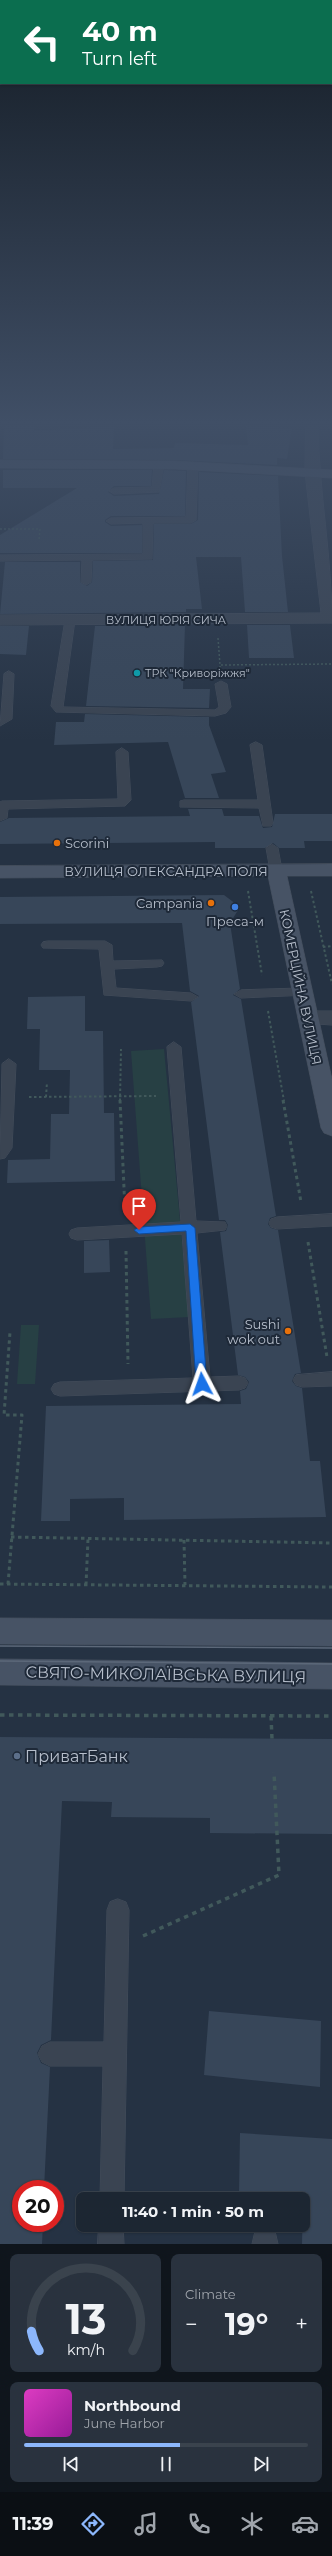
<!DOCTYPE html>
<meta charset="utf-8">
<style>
:root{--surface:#1c2632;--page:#29323e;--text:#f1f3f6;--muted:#a0a5ac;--line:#3a434d;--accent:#8cb7fc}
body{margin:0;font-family:Montserrat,sans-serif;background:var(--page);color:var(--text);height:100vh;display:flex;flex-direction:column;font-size:15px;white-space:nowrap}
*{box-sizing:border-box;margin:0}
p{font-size:13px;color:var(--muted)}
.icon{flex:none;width:22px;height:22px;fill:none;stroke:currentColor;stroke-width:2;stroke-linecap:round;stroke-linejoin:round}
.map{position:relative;height:2244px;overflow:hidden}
.drawer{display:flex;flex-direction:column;gap:10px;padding:10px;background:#0f151c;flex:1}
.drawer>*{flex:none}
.top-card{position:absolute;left:0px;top:0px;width:332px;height:84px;box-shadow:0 1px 3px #0004,0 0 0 1px var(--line);background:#0b6e4f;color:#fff;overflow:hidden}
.speed{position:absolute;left:12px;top:2180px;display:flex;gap:8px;font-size:20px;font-weight:700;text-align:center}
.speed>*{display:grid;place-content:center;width:52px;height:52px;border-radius:50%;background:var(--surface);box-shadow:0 1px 3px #0004,0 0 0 1px var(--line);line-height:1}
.speed .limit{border:6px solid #d22;background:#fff;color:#111}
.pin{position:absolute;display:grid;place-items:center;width:34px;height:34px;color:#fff;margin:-41px -17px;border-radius:50% 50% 50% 0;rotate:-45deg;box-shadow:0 0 4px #0007}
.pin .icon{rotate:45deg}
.me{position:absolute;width:44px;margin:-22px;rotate:356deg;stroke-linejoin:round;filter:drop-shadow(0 0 3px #0008)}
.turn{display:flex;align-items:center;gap:14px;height:84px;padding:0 16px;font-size:18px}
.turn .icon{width:52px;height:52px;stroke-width:2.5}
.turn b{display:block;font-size:28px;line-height:34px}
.big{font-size:30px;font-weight:700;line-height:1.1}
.drawer .widget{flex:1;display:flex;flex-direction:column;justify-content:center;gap:6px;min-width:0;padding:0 14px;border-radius:8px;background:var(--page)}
.drawer .dial{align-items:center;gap:0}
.dial svg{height:104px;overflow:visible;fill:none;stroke:var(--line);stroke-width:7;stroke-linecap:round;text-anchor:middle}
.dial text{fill:var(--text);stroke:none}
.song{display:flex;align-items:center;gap:12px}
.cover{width:48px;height:48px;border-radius:6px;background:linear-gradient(135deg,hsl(310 70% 55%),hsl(300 70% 35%))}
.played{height:4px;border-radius:2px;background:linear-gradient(90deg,var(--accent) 55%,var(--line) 55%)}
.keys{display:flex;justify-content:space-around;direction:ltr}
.heat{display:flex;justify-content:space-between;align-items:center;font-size:22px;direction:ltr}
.drawer .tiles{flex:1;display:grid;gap:10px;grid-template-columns:1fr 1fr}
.widget:last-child{grid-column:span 2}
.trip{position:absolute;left:76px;top:2192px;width:234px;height:40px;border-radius:8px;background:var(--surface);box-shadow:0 1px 3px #0004,0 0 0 1px var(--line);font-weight:700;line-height:40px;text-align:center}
.tab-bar{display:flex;height:64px;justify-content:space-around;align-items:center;background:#0b0f14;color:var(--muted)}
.tab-bar .icon{width:28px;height:28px}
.tab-bar .on{color:var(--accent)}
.tab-bar b{font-size:18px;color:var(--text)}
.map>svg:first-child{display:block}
</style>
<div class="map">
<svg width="332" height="2244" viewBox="0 0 332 2244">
<rect width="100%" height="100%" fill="#253243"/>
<path fill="#274044" d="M164,1049l25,268 -38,2 -20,-268z
M21,1325h18l-4,59h-18z"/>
<path fill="#374659" d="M4,426h30v5l80,-5 -1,23 61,-1 1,-5 73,2 -2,-19 46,2 -5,31 -10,-1v7l-102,-5 -172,-1z
M3,470h149l-1,16h-37l-6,6 6,4 45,-2 5,-24 22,1 -1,45h-74l-6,4v2l6,4 31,-1v28h-142v-18l77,-47h-74z
M199,472l79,4 4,80 6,56h-43l-4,-55h-45l6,52h-16v3l-186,2 5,-52h75v20l7,4 5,-4 1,-21 60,-1 1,-36h37l7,-4z
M185,625l-2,64h27l-1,19 -123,-2 9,-80z
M247,625h43l4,33h-45z
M0,626h29l-3,29 -26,-1z
M85,714l124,3v8l17,47 -15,2 8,24h-34l-17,-56 -114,3 2,-23h28z
M188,809h34l2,7h35l4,12 9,-1 3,-13h57v27h-28l1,7h-26l-6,-5 -8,5h-50v-6l-215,2v-22l9,-4 181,-2z
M224,895l16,12 -10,16 10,66 -7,6 8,4 35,217 -6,2 -2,6 3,4 7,2 23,143 -6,1 -3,7 4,5 6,2 8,73h10l6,56 -202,3v-22l-54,1v22h-29l5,-115 195,-2 -1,-13 6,-2 3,-7 -4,-5 -7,-2 -18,-143 6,-1 2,-6 -3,-5h-6l-28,-218 8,-6 -9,-5 -8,-68 -182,1v-27z
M85,996v35h18l1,82h10l1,68 -108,2 1,-23 42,-1 1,-45h18l1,-44h-31l1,-41h-13l1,-32z
M109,1240l1,32 -26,1v-32z
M0,1737l332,2v95l-122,-1v-15l-99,-1 1,-15 -50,-1 -11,239 -10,5 -4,8 4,10 9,4 -6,122h-23v34h22l-1,21h-42z
M209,2011l112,10 -1,66 -116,-12z
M240,2133l92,6v105h-30l1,-45 -64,-4z"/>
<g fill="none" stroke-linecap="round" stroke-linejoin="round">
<defs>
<path id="lane" d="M159,461l5,3 -5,28 -45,2 -5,-3 5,-3 38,-1 2,-23z
M193,462l5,3 -2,55 -5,3h-38l-1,36 -60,1 -1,22 -5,3 -5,-3 1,-22 -82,1v-6l143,-1v-31l-32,1 -5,-3 5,-3 75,-1 2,-52z
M70,617l5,3 -12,87 152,3 4,-3 -4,-23 6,-3 6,3 4,23 -5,6 -11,3 -159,-4 -5,-6 14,-86z
M9,671l5,3 -2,45 -12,7 4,-52z
M256,742l6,3 11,78 -2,3h-8l-4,-18 -79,-1v-6l4,-1h74l-8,-55z
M122,748l6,4 3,48 -6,6 -117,3 -1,9 -7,3v-19l2,-1 116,-2 -2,-47z
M272,844l6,4 4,22 -6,4 -6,-4 -4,-22z
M48,941h57l7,4 1,16 49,-1 2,3 -2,3 -5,1 -43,2 2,19 75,5 7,4 -7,4 -87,-6 -5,-46 -56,-1 -2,-3 2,-3z
M303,988l5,1 2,3 -2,3 -67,3 -7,-4 7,-4z
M174,1042l7,5 15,174 29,1 2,4 -2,4 -28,3 13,144 29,-1 6,2 3,5 -3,5 -6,2 -179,6 -6,-2 -3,-5 3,-5 6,-2 133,-4 -11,-144 -105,6 -6,-2 -2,-4 2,-4 6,-2 104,-6 -14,-175z
M9,1059l7,5 -4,84 -7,10 -5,1 2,-95z
M332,1214v12l-55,3 -6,-2 -2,-4 2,-4 6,-2z
M332,1372v14l-30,1 -6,-2 -3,-5 3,-5z
M118,1899l8,3 3,8 -5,289h-24l3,-133h-53l-8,-4 -4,-8 4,-8 8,-4h54l3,-132 3,-8z
M99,2225h24l1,19h-26z
M261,2225l13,2 4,17h-26l4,-17z"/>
<path id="street" d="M306,426h12c1,66 14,131 14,197l-332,2v-10l321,-2 -16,-141z
M308,1011h24v14l-31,-2 -3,-5 3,-5z"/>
<path id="secondary" d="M0,460l175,1 157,9v8l-157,-9 -175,-1z
M332,864v12h-45l45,203v57l-8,-3 -3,-5 -53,-252 -268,2v-12z
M0,1618l332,2v26l-332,-2z
M0,1659l332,4v26l-332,-4z"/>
</defs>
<use href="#lane" stroke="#434d5b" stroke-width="1"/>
<use href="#street" stroke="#434d5b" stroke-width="1"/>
<use href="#secondary" stroke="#434d5b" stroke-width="1"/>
<path stroke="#41595b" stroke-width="1.5" stroke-dasharray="2 2" stroke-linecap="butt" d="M0,529h40l-1,11
M218,638l2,27
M220,668v-3l112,-1"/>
<path stroke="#41595b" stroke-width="2" stroke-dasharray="2.5 2.5" stroke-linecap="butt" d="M248,891l14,84
M311,891l21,93
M323,947l9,-1
M268,1011l16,90
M29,1097l127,-1
M46,1097l1,-15
M120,1101l1,-52"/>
<path stroke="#41595b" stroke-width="3" stroke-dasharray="3.5 3.5" stroke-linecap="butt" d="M120,1100l5,110
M283,1100l18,102
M308,1242l19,115
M126,1251l2,113
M11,1537l321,6
M184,1540l1,45
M0,1584l332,3
M8,1584l14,-169h-18l6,-83
M86,1585l2,-46"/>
<path stroke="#41595b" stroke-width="3.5" stroke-dasharray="4.5 4.5" stroke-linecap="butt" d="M0,1715l332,1
M271,1716l1,23
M143,1936l136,-61 -5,-103"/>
<use href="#lane" fill="#3a4452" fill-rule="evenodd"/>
<use href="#street" fill="#3a4452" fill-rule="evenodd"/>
<use href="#secondary" fill="#475365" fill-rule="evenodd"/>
<path stroke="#5c6879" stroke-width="1.5" d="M0,1646l332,2
M0,1661l332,3"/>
</g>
<linearGradient id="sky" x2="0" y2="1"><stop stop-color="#141c25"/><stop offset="0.57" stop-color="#404f66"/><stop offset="1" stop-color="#404f66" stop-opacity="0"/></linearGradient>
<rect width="332" height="741" fill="url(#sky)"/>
<path fill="#1a73e8" stroke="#114b97" d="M190,1224l5,4 12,156 -5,4 -6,-4 -10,-153 -47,3 -5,-4 5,-3z"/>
<circle fill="#0f9aa8" stroke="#1e2938" stroke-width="1.5" cx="137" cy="673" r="4"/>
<g fill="#e8710a" stroke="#1e2938" stroke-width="1.5">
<circle cx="57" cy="843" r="4"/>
<circle cx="211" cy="903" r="4"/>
<circle cx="288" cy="1331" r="4"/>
</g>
<circle fill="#3f7fe0" stroke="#1e2938" stroke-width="1.5" cx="235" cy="907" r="4"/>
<circle fill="#5c6f8a" stroke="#1e2938" stroke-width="1.5" cx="17" cy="1756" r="4"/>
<g text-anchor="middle" stroke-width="4" stroke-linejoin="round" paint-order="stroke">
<g font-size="11" fill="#b7bfcc" stroke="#1e2938">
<text x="166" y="624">ВУЛИЦЯ ЮРІЯ СИЧА</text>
</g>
<g font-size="11" fill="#b7bfcc" stroke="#1e2938" text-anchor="start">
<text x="145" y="677">ТРК "Криворіжжя"</text>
</g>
<g font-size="13" fill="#b7bfcc" stroke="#1e2938" text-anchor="end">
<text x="65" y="848" text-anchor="start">Scorini</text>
<text x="203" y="908">Campania</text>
<text x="235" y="926" text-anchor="middle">Преса-м</text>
<text x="280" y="1329">Sushi<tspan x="280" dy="15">wok out</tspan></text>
</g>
<g font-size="13" fill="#b7bfcc" stroke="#1e2938">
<text x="166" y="876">ВУЛИЦЯ ОЛЕКСАНДРА ПОЛЯ</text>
<text transform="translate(301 987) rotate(78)" y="5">КОМЕРЦІЙНА ВУЛИЦЯ</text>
</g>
<g font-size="16" fill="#b7bfcc" stroke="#1e2938">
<text transform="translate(166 1674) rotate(1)" y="6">СВЯТО-МИКОЛАЇВСЬКА ВУЛИЦЯ</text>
</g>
<g font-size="16" fill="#b7bfcc" stroke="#1e2938" text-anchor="start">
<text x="25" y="1762">ПриватБанк</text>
</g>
</g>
</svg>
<div class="speed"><div class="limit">20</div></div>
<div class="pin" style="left:139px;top:1230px;background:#d93025"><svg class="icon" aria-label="arrive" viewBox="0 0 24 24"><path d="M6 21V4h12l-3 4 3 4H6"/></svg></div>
<svg class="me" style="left:202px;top:1384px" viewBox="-20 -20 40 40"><path d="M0-17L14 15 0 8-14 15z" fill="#1a73e8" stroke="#fff" stroke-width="4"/></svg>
<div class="trip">11:40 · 1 min · 50 m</div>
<div class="top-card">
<div class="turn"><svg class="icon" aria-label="left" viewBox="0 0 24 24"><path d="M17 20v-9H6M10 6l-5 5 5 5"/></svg><div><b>40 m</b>Turn left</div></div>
</div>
</div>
<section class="drawer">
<div class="tiles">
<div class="widget dial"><svg viewBox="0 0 100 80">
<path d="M14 69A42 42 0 1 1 86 69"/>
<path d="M14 69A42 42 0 0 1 8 54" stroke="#8cb7fc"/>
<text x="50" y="56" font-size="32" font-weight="700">13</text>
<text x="50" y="72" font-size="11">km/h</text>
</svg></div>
<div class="widget"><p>Climate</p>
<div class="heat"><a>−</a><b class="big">19°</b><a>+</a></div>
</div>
<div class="widget">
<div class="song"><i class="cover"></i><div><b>Northbound</b><p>June Harbor</p></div></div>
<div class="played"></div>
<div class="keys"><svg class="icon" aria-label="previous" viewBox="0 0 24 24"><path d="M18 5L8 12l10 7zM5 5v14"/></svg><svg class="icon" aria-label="pause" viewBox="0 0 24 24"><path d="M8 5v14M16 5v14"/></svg><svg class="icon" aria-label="next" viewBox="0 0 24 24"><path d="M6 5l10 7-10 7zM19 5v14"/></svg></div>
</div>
</div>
</section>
<nav class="tab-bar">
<b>11:39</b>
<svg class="icon on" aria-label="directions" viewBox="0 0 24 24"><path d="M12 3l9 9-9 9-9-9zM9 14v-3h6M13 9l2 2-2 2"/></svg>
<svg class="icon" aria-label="music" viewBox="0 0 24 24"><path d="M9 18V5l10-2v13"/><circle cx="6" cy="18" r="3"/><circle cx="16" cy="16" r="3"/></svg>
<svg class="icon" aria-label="phone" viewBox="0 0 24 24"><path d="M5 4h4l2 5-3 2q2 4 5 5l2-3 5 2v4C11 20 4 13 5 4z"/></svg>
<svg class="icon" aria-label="climate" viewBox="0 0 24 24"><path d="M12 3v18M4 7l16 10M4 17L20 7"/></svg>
<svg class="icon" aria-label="car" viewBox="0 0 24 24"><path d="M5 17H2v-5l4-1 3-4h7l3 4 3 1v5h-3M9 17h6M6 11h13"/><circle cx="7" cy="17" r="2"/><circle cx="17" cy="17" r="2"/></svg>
</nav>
